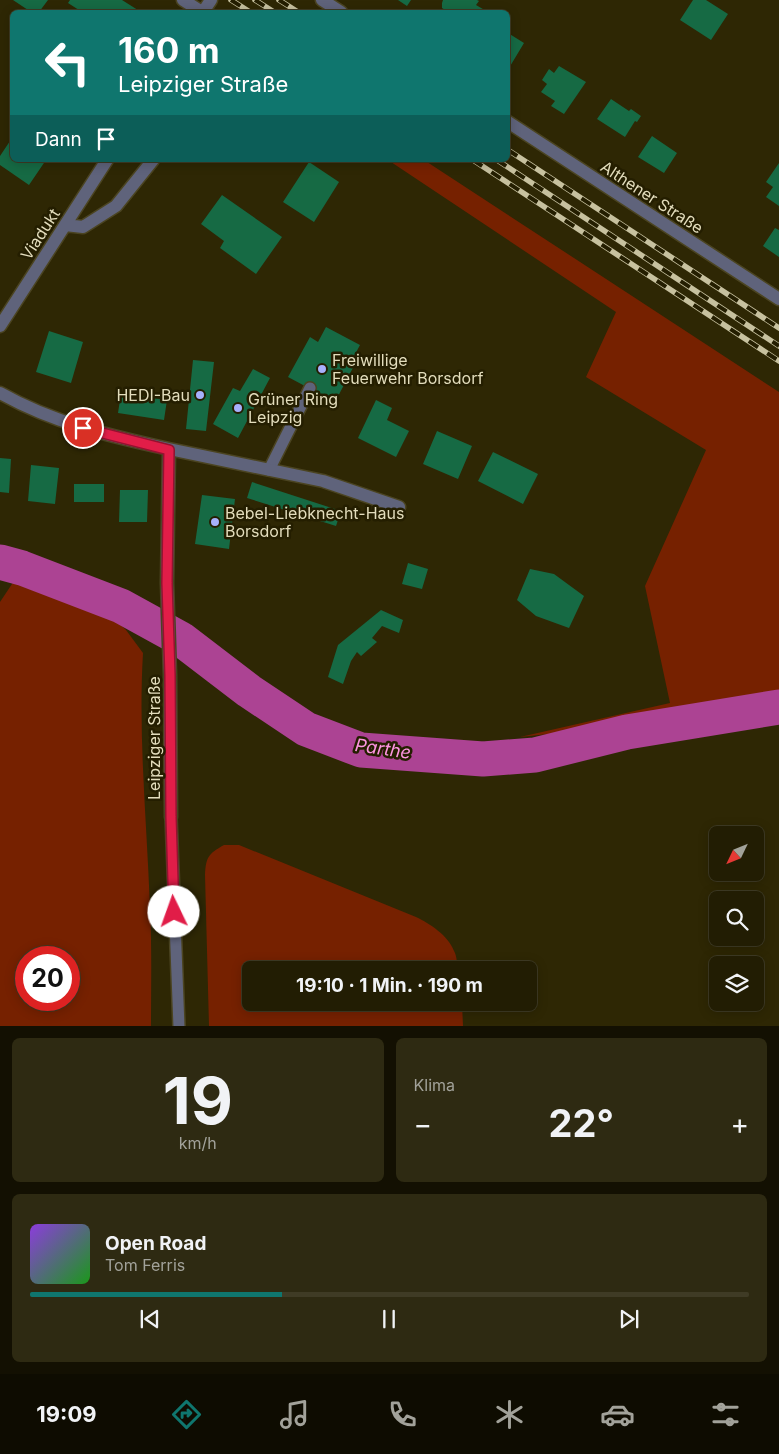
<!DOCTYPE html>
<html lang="de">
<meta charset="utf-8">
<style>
:root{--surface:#221d03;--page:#2e2a12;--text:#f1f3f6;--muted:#a2a29a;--line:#3f3b25;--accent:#0f766e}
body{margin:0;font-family:Inter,sans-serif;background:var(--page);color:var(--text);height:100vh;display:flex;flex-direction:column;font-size:19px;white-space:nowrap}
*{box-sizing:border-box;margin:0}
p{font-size:16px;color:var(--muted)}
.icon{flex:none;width:28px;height:28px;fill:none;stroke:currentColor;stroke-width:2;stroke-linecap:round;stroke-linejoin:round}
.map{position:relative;height:1026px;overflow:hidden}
.sheet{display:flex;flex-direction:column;gap:12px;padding:12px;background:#131002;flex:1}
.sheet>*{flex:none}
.top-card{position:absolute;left:10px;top:10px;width:500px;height:152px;border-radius:8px;box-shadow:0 2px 12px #0003,0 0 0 1px var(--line);background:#0f766e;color:#fff;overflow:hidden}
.needle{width:32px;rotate:227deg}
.tools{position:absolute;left:709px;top:826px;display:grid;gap:10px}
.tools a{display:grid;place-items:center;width:55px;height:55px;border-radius:8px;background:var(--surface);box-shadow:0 2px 12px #0003,0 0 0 1px var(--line);font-size:25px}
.speed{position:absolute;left:15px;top:946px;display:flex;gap:10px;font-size:25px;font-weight:700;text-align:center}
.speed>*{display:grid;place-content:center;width:65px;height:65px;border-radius:50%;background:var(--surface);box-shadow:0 2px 12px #0003,0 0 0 1px var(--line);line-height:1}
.speed .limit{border:8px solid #d22;background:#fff;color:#111}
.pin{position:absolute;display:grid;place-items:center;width:42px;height:42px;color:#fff;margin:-21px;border:2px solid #fff;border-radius:50%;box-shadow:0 1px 5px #0007}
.me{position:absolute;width:55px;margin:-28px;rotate:357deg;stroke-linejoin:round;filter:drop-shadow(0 0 4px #0008)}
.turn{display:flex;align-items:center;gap:18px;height:105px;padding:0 25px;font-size:22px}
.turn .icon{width:65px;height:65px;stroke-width:2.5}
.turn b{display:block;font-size:35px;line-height:42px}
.then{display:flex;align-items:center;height:48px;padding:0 25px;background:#0003;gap:10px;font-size:19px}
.big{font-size:38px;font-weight:700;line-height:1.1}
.sheet .card{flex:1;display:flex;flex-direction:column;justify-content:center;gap:8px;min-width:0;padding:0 18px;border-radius:8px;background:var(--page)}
.sheet .dial{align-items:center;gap:0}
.dial b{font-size:65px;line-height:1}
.song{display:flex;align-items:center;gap:15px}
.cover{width:60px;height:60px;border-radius:8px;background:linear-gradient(135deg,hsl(270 70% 55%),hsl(120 70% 35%))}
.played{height:5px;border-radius:2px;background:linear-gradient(90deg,var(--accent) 35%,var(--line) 35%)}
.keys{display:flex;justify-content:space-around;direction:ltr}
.heat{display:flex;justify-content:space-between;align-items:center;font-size:28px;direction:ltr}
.sheet .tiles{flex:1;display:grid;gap:12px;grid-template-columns:1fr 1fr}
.card:last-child{grid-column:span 2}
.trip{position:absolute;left:242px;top:961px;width:295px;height:50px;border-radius:8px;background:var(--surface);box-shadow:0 2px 12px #0003,0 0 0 1px var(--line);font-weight:700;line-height:50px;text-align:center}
.tabs{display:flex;height:80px;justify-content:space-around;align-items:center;background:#0e0c01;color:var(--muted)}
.tabs .icon{width:35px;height:35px}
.tabs .current{color:var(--accent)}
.tabs b{font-size:22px;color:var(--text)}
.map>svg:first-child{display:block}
</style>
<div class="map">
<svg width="779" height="1027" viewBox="0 0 779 1027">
<rect width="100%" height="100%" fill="#2e2704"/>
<path fill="#762100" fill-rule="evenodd" d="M388,160h36l355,232v307l-154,27 -105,11 150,-34 -25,-117 61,-136 -120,-73 30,-65z
M16,578l95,37 15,15 17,23c-5,85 4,170 7,255 2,40 1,79 1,118h-151v-424zM26,958h43v42h-43z
M224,845h15l177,72c14,7 32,18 38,34 3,5 3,13 4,19h-207v32l211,1 1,23h-254l-4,-151c1,-18 3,-21 19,-30z"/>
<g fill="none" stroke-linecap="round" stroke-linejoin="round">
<path stroke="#ac4393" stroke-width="35" d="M0,562l22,6 99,38 60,33 68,52 57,38 55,21 122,9 52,-4 92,-23 152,-25"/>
</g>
<path fill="#166a44" d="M13,0h35l-9,12h-8z
M70,0h52l19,12h-59l-14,-9z
M398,0h13l-4,6z
M443,0h34l2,1 -3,4 12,7h-40l-6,-4v-5z
M693,0h13l22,14 -17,26 -31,-20z
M508,33l16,10 -15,25 -1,-2z
M559,66l27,16 -22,32 -13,-8 4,-5 -14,-9 6,-8 -5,-4 7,-11 5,4z
M611,99l18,12 2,-2 10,7 -4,6 -2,-1 -10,16 -28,-18z
M652,136l25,17 -13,20 -26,-16z
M12,138v22h34l-17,25 -29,-20v-9z
M309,162l30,20 -25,40 -31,-20z
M779,163v43l-13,-9 7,-10 -7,-5z
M222,195l60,42 -26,37 -36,-26 4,-7 -23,-17z
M775,228l4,2v27l-16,-11z
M326,327l34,18 -8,15 4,2 -21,40 -47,-25 22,-40 8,5z
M49,331l34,11 -12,41 -35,-11z
M193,360l21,2 -8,69 -20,-2z
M253,369l17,9 -32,60 -25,-14 20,-36 7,3z
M121,393l46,7 -3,20 -46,-7z
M376,400l16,8 -5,12 22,11 -13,26 -38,-19z
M437,431l35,15 -14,33 -35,-15z
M493,452l45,22 -15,30 -45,-23z
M0,458l11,1 -2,34 -9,-1z
M31,465l28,3 -4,36 -27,-3z
M252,482l89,29 -5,15 -89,-28z
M74,484h30v18h-30z
M120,490h28l-1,32h-28z
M202,495l33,4 -6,50 -34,-5z
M408,563l20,6 -6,20 -20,-5z
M530,569l24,5 30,22 -15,32 -33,-12 -19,-16z
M381,610l22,10 -4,13 -17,-7 -10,12 5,4 -16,14 -4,-4 -6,9 -8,23 -15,-7 10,-32z"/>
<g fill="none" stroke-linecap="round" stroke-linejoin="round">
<defs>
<path id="lane" d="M269,470l41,-82
M171,817l8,210"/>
<path id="street" d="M183,0l19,12
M322,0l19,12
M203,12l8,-12
M508,122l271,177
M65,225l18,2 33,-21 37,-46
M0,326l107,-166
M0,393c53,30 110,43 169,56l-2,134 3,92 1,142
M169,449l154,32 76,26"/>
</defs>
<use href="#lane" stroke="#4b4421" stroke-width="14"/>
<use href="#street" stroke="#4b4421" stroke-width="15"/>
<use href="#lane" stroke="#5f637b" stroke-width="11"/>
<use href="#street" stroke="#5f637b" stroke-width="12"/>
<defs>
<path id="rail" d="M231,0l19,12
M255,0l19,12
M279,0l19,12
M508,150l271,178
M473,160l306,201
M497,160l282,186"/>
</defs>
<use href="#rail" stroke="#c7c19f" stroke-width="5.5"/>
<use href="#rail" stroke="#241e00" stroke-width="4" stroke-dasharray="11" stroke-linecap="butt"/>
</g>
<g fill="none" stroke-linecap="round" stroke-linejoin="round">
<defs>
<path id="route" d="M83,428l86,22 -2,133 3,92 1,142 3,95"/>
</defs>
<use href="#route" stroke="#92132f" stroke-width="12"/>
<use href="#route" stroke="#e11d48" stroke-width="9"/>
</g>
<g fill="#a7b1fc" stroke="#241e00" stroke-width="2">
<circle cx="322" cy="369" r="5"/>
<circle cx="200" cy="395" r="5"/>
<circle cx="238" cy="408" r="5"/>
<circle cx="215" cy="522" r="5"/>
</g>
<g text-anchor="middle" stroke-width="5" stroke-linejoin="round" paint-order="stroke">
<g font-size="16" fill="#e3ddbc" stroke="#241e00">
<text transform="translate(652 197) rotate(33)" y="6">Althener Straße</text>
<text transform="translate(40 234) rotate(-57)" y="6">Viadukt</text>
<text transform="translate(154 738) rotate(-90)" y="6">Leipziger Straße</text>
</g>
<g font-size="16" fill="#e3ddbc" stroke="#241e00" text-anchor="start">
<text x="332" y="366">Freiwillige<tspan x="332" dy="18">Feuerwehr Borsdorf</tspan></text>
<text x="190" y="401" text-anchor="end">HEDI-Bau</text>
<text x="248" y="405">Grüner Ring<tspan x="248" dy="18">Leipzig</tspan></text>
<text x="225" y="519">Bebel-Liebknecht-Haus<tspan x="225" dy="18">Borsdorf</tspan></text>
</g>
<g font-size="18" font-style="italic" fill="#fe95e1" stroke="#241e00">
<text transform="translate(383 749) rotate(8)" y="6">Parthe</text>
</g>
</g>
</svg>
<div class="tools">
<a><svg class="needle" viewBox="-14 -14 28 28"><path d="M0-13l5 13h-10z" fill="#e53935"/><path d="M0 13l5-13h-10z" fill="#a2a29a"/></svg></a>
<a><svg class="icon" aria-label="search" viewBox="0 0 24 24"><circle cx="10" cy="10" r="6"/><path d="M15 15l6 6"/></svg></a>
<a><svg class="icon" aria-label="layers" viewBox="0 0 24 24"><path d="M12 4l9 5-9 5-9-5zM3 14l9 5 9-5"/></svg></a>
</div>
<div class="speed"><div class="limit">20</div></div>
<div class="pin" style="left:83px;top:428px;background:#d93025"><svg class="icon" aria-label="arrive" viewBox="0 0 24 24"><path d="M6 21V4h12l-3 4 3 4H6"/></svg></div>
<svg class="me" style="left:174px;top:912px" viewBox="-20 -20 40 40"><circle r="19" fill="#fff"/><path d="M0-13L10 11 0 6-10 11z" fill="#e11d48"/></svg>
<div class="trip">19:10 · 1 Min. · 190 m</div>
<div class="top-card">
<div class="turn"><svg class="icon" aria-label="left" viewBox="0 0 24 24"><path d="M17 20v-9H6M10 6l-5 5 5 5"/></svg><div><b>160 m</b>Leipziger Straße</div></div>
<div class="then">Dann<svg class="icon" aria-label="arrive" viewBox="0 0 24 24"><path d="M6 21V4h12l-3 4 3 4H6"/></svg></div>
</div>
</div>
<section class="sheet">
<div class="tiles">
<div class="card dial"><b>19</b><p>km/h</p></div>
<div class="card"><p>Klima</p>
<div class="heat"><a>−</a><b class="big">22°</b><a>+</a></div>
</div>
<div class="card">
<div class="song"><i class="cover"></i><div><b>Open Road</b><p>Tom Ferris</p></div></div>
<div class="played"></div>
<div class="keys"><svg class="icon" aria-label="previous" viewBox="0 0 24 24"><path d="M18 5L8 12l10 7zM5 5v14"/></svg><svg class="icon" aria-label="pause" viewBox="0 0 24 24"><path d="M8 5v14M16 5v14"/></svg><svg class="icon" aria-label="next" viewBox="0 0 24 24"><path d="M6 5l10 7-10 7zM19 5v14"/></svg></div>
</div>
</div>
</section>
<nav class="tabs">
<b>19:09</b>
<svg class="icon current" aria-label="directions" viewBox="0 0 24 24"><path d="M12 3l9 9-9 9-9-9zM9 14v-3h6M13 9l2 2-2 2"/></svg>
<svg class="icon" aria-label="music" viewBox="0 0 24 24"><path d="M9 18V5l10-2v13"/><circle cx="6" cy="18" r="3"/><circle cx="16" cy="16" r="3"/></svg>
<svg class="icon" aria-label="phone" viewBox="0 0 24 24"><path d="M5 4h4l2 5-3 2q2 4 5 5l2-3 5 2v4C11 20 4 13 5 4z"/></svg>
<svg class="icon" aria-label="climate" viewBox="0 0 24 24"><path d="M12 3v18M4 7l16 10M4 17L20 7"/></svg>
<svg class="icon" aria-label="car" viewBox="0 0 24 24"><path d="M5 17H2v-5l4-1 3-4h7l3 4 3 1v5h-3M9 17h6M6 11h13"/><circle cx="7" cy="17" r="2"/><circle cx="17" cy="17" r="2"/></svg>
<svg class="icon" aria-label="filters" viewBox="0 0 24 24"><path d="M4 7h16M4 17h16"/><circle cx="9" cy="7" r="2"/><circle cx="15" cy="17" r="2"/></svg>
</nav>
